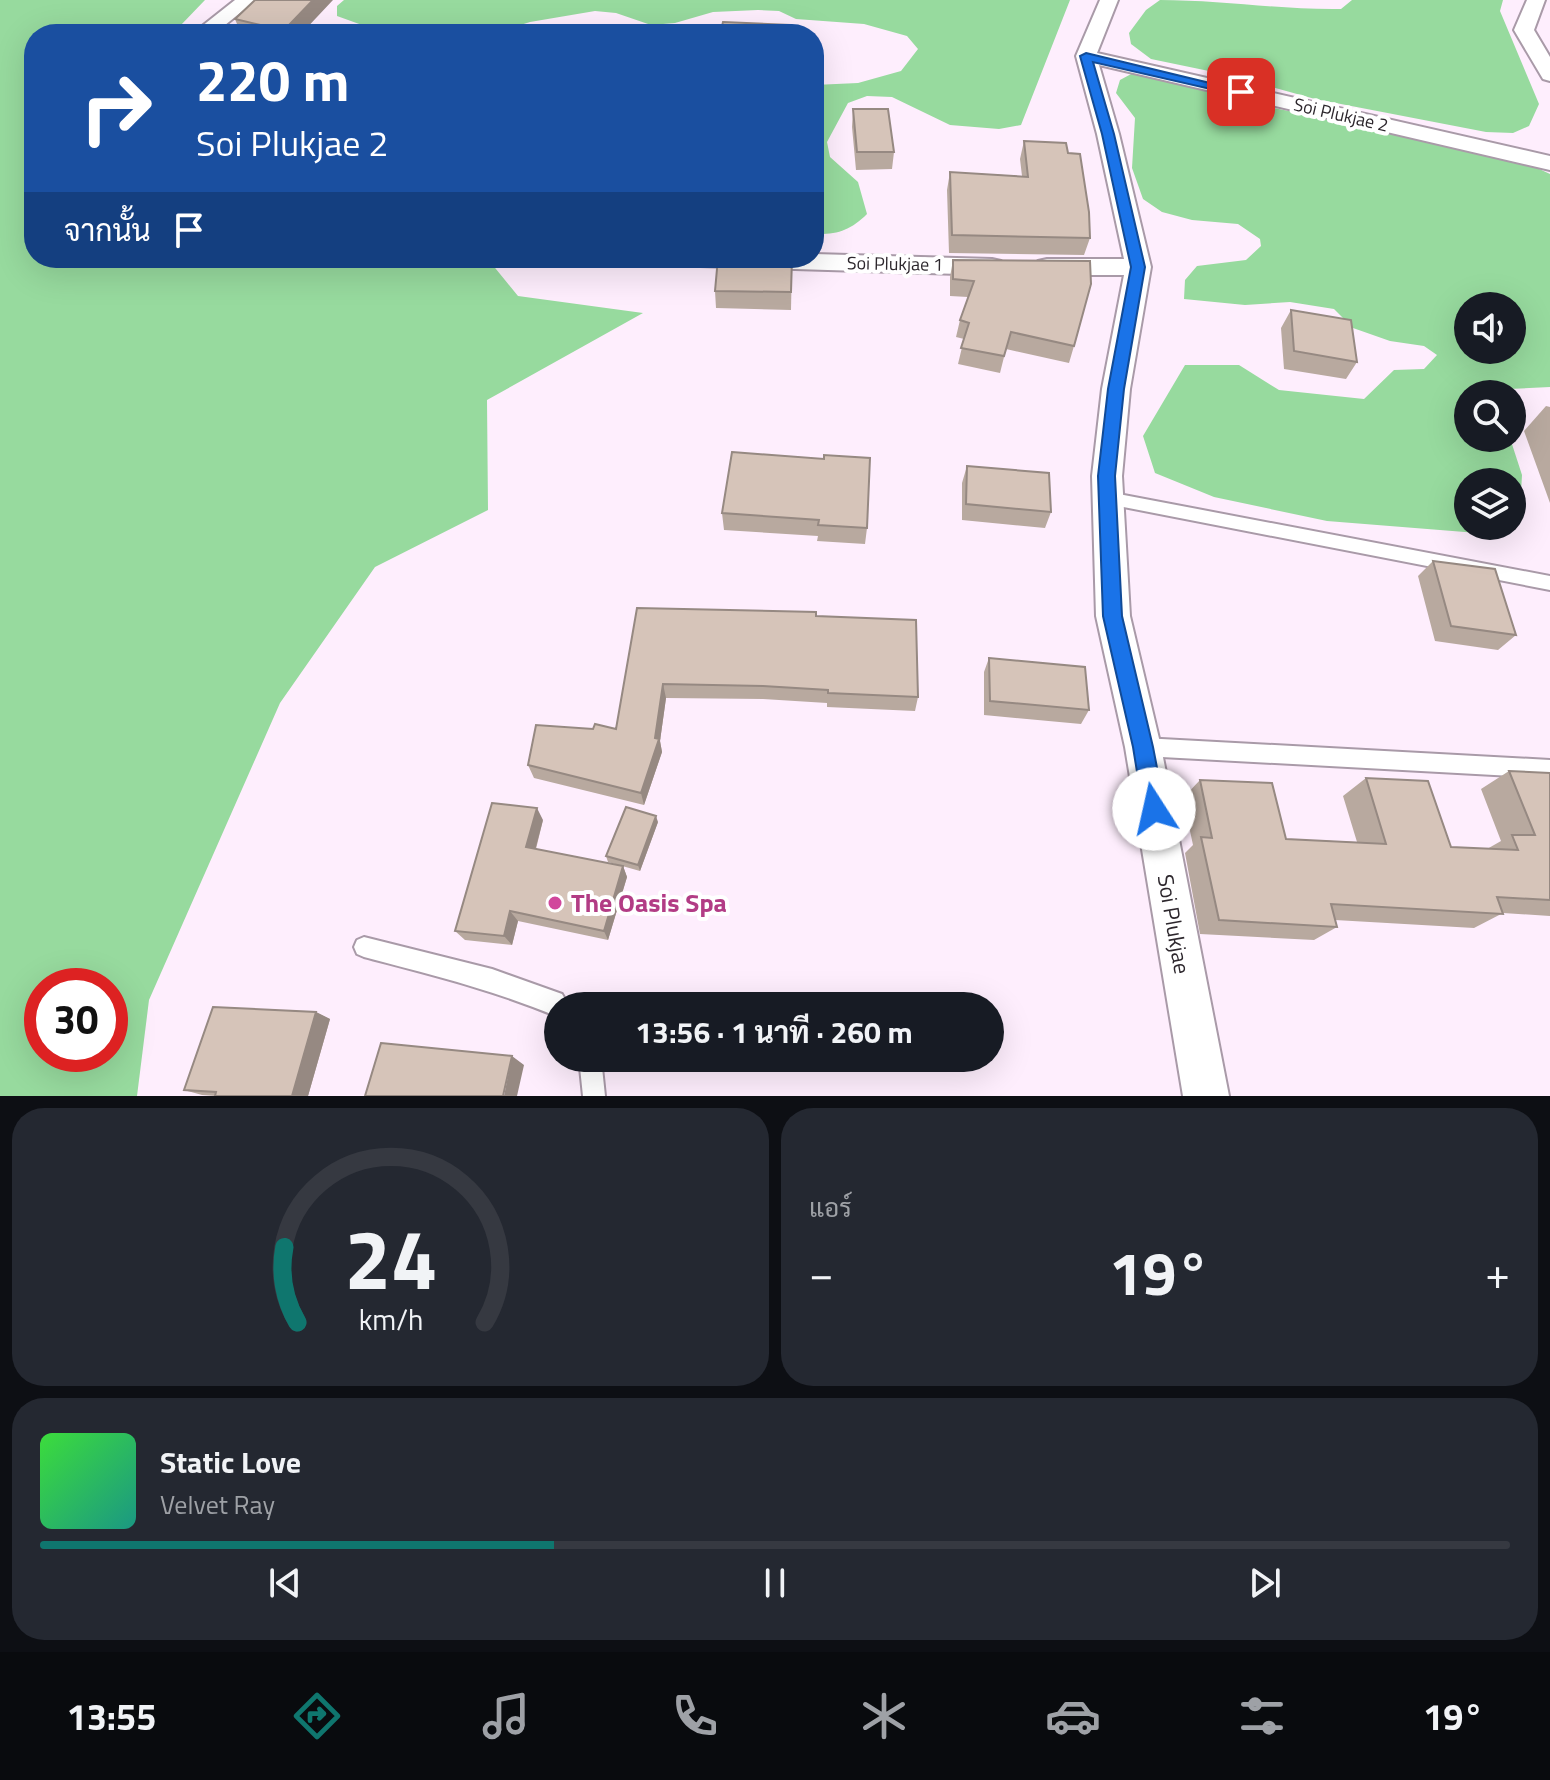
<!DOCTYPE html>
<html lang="th">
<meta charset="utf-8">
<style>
:root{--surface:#171b24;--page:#242831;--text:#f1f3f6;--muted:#9ea1a6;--line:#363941;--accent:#0f766e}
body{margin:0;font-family:"Titillium Web",Sarabun,sans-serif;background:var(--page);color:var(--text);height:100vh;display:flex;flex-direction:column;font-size:30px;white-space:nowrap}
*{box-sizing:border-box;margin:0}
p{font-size:26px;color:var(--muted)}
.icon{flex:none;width:44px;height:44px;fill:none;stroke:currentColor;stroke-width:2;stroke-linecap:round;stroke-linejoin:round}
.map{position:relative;height:1096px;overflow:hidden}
.drawer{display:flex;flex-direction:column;gap:12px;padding:12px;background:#0d0f14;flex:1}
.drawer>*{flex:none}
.guide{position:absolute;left:24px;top:24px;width:800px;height:244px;border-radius:32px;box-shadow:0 8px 32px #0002;background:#1a4fa0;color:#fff;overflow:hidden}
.tools{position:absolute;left:1454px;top:292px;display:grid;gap:16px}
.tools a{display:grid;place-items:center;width:72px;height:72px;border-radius:50%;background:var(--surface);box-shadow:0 8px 32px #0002;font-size:40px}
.speed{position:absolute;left:24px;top:968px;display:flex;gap:16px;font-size:40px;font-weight:700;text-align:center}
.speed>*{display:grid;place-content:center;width:104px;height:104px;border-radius:50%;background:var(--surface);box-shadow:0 8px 32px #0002;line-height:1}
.speed .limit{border:12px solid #d22;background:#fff;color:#111}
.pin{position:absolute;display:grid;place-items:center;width:68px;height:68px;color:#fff;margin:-34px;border-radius:16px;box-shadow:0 4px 12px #0006}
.me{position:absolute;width:88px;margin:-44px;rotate:350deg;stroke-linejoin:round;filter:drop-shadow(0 0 6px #0008)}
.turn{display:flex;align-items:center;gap:28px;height:168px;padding:0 40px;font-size:36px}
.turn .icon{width:104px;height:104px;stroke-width:2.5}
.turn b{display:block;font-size:56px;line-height:68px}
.then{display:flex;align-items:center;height:76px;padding:0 40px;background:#0003;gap:16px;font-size:30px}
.big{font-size:60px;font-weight:700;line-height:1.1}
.drawer .card{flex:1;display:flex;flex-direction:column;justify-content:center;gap:12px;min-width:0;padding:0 28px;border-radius:32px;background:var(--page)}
.drawer .dial{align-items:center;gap:0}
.dial svg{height:208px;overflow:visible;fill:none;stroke:var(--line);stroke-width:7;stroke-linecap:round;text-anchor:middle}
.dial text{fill:var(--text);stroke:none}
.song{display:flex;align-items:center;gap:24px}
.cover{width:96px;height:96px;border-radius:12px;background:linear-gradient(135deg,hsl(120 70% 55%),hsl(170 70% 35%))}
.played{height:8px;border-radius:4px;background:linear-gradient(90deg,var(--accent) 35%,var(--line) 35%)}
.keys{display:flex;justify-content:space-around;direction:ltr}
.heat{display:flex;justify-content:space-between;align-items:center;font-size:44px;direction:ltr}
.drawer .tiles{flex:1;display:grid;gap:12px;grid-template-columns:1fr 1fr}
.card:last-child{grid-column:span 2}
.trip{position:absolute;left:544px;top:992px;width:460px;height:80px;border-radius:40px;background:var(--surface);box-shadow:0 8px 32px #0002;font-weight:700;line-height:80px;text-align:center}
.menu{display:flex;height:128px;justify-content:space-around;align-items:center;background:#090b0e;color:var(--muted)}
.menu .icon{width:56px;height:56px}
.menu .current{color:var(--accent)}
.menu b{font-size:36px;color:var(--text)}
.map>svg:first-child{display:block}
</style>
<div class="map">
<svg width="1550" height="1096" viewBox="0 0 1550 1096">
<rect width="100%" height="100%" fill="#feeefd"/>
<path fill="#97da9e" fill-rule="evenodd" d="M0,0h205l-25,26 -75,8h-71v224h453l31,38 125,17 -156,87 1,110 -113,57 -95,136 -131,297 -12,96h-137zM110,986v68h-68v-68z
M344,0h726l-49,125 -22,4 -49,-4 -58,-28 -25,-1 -19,7 -21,39 3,15 28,25 9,32c-16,16 -30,21 -53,20v-149l44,-2 43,-12 17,-22 -11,-13 -43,-12 -68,-5 -17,-8 -21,-1 -45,2 -38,11 -24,2 -35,-12 -21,-2 -65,11 -38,12h-105l-50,-18v-10z
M1160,0c61,0 120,10 181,9l11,-9h151l-3,11 39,93 -10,22 -16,7 -27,-1 -171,-33 -82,-23 -82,-17 -20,-15 -2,-11 17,-23z
M1133,73l61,12 40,15 275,55 41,19v213l-41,2 -2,5h-39v44h42l12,37 -2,35 -8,7v-35h-44v44h33l-11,8 -163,-13 -113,-24 -59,-24 -12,-37 42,-71h54l40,25 85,9 30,-29 30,-1 13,-14 -13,-9 -34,-5 -37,-13 -19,-19 -44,-7 -45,3 -61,-6 1,-19 12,-14 49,-6 15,-14 -1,-7 -22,-15 -46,-4 -30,-8 -19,-13 -11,-31 3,-50 -19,-25 4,-13zM1468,306h44v44h-44z"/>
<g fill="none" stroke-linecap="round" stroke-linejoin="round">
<defs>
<path id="lane" d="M1108,492l442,84v14l-442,-86 -8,-6z
M1143,738l407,22v18l-407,-22 -7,-3 -2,-6 2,-6z
M364,937l128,32 70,25 7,12h-11v11c-64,-27 -126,-42 -194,-60l-7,-3 -3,-7 3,-7z
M579,1058h22l4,38h-22z"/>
<path id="street" d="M235,0h21l-42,34h-22z
M1100,0h18l-21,53 453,103v14l-451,-105 20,69 32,133 -21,122 -8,87 8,140 31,131 68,349h-46l-58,-349 -29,-131 -4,-140 10,-87 22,-114h-77l-9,-2 -4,-6 4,-6 9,-2h77l-27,-125 -21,-78z
M1527,0h18l-11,30 16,27v24l-7,-2 -29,-49z
M814,254l178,5 9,2 4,6 -4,6 -9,2 -292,-9 -9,-2 -4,-6h127z"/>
</defs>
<use href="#lane" stroke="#a99aa8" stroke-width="4"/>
<use href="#street" stroke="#a99aa8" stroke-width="4"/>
<use href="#lane" fill="#fff" fill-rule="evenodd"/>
<use href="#street" fill="#fff" fill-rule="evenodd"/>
</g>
<path fill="#b8a99f" d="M235,19l70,10 39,5h-103z
M853,109l41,43 -2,17 -36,1 -4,-43z
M1024,141l66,97 -6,17 -135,-2 -2,-63 3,-18 72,4 -2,-17z
M792,258l-1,52 -75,-2 -1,-17z
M953,260l121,86 -5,17 -63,-14 -6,24 -42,-9 6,-25 -8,-2 4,-17 8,-23 -18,-1v-19z
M1291,310l66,52 -11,17 -62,-10 -3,-41z
M1546,406l4,1v96l-26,-72z
M824,459l43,69 -2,16 -48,-3 1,-5 -94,-6 -2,-17z
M967,466l84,46 -6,16 -83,-8v-37z
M1433,561l83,74 -18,15 -63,-9 -17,-65z
M637,608l179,8 102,81 -3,14 -88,-4v-4l-64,-4 -97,-1 -6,43 2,11 -18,53 -110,-27 -6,-13 65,-36h23z
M989,658l100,52 -8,14 -97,-9v-43z
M1509,771l41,2v143l-47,-3 -29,15 -139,-8 2,7 -23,13 -114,-6 -15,-81 8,-8 -10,-47 17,-18 86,59 71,3 -14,-46 23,-18 85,69 36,2 14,-8 -20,-52z
M543,820l-7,29 87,17 4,11 -19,63 -90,-19 -6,24 -47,-5 -10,-9z
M658,822l-18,49 -32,-9 -2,-6z
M316,1012l14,7 -22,77h-93l-13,-1 -18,-5z"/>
<path fill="#968982" d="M313,0h20l-32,34 -15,-6z
M663,684l3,14 -6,43 2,11 -18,53 -3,-12 14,-55z
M537,808l6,12 -10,38 -7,-11z
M656,816l2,6 -18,49 -2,-6z
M623,866l4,11 -19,63 -4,-9z
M510,911l8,10 -6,24 -8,-9z
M316,1012l14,7 -22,77h-16z
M512,1056l12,9 -7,31h-13z"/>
<path fill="#d6c4b9" stroke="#968982" stroke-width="2" d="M255,0h58l-27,28 57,3 -2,3h-86l7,-7h7l-34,-8z
M723,22l67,3 -1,9h-69z
M853,109h35l6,43h-37z
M1024,141l42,2 2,10 12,1 9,58 1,26 -138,-3 -2,-63 78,5z
M718,258h74l-1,34 -76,-1z
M953,260l137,1 1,23 -17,62 -63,-14 -7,24 -43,-8 8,-25 -9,-3 14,-39 -21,-2z
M1291,310l60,10 6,42 -63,-11z
M732,452l92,7v-4l46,3 -3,70 -49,-3 1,-5 -97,-7z
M967,466l82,7 2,39 -85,-8z
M1433,561l62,8 21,66 -65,-9z
M637,608l179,4v4l100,4 2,77 -90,-4v-3l-65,-4 -100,-2 -8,54 4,1 -18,54 -113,-28 8,-40 57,4 2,-5 21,5z
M989,658l96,9 4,43 -99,-9z
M1509,771l41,2v127l-53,-3 6,17 -172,-10 6,23 -118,-7 -18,-83 11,1 -12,-58 72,3 14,56 100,5 -20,-66 62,3 23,66 67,3 -6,-15h23z
M492,803l45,5 -11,39 97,19 -19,65 -94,-20 -6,25 -49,-5z
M626,807l30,9 -18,49 -32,-9z
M213,1007l103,5 -24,84h-77l1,-4 -32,-2z
M381,1043l131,13 -9,40h3h-141z"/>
<path fill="#1a73e8" stroke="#114b97" stroke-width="2" d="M1086,53l161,39 -6,4 -148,-34 21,72 31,133 -21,122 -9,87 7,140 31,131 12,62 -4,7 -7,4 -8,-4 -3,-7 -10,-62 -30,-131 -5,-140 10,-87 23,-122 -29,-133 -22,-78z"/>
<circle fill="#d1479c" stroke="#fff" stroke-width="3" cx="555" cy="903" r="8"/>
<g text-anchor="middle" stroke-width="8" stroke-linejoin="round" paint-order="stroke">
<g font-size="18" fill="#2d272d" stroke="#fff">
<text transform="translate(1341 115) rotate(13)" y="6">Soi Plukjae 2</text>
<text transform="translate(895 264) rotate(1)" y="6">Soi Plukjae 1</text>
</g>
<g font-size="22" fill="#2d272d" stroke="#fff">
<text transform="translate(1174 924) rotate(80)" y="8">Soi Plukjae</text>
</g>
<g font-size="26" font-weight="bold" fill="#b23c85" stroke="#fff" text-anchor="start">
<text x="571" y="912">The Oasis Spa</text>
</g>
</g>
</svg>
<div class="tools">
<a><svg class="icon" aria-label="sound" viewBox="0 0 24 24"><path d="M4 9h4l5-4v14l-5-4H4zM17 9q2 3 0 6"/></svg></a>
<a><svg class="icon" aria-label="search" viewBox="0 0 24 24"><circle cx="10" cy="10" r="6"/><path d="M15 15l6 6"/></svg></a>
<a><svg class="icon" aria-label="layers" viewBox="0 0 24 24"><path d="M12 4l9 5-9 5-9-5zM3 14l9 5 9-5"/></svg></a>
</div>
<div class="speed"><div class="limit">30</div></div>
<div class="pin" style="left:1241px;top:92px;background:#d93025"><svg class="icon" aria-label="arrive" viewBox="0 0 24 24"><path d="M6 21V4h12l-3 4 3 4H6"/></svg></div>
<svg class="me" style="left:1154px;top:809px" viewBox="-20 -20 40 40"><circle r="19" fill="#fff"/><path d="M0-13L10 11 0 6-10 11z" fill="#1a73e8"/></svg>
<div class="trip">13:56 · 1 นาที · 260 m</div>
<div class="guide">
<div class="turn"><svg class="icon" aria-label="right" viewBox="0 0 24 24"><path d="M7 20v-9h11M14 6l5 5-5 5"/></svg><div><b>220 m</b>Soi Plukjae 2</div></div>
<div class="then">จากนั้น<svg class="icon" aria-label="arrive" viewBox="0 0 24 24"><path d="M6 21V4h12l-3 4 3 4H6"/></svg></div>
</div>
</div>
<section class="drawer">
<div class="tiles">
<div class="card dial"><svg viewBox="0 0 100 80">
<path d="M14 69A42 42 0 1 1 86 69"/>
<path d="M14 69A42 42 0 0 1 9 40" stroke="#0f766e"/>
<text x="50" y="56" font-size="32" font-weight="700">24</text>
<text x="50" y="72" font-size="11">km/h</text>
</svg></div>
<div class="card"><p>แอร์</p>
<div class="heat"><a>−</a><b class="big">19°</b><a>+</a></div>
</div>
<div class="card">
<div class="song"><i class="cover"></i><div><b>Static Love</b><p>Velvet Ray</p></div></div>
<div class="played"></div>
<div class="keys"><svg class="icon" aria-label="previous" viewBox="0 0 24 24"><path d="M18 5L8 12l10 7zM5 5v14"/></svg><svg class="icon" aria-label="pause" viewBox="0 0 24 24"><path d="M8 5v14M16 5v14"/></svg><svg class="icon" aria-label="next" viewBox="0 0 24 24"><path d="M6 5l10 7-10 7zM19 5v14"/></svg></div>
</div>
</div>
</section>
<nav class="menu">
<b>13:55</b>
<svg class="icon current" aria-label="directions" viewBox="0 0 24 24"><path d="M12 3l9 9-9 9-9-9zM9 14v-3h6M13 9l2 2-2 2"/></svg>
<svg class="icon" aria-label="music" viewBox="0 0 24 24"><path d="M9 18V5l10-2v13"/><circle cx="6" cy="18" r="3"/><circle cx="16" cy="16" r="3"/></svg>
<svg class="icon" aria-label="phone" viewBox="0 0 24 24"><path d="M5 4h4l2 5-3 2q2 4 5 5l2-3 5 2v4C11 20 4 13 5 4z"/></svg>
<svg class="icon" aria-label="climate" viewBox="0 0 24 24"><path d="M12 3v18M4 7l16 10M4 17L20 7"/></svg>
<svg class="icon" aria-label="car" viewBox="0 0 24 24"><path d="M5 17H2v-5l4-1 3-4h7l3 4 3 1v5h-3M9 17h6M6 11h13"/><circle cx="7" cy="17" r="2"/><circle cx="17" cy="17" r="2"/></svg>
<svg class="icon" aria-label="filters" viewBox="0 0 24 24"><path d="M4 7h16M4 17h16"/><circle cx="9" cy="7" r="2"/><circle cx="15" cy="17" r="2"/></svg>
<b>19°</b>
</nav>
